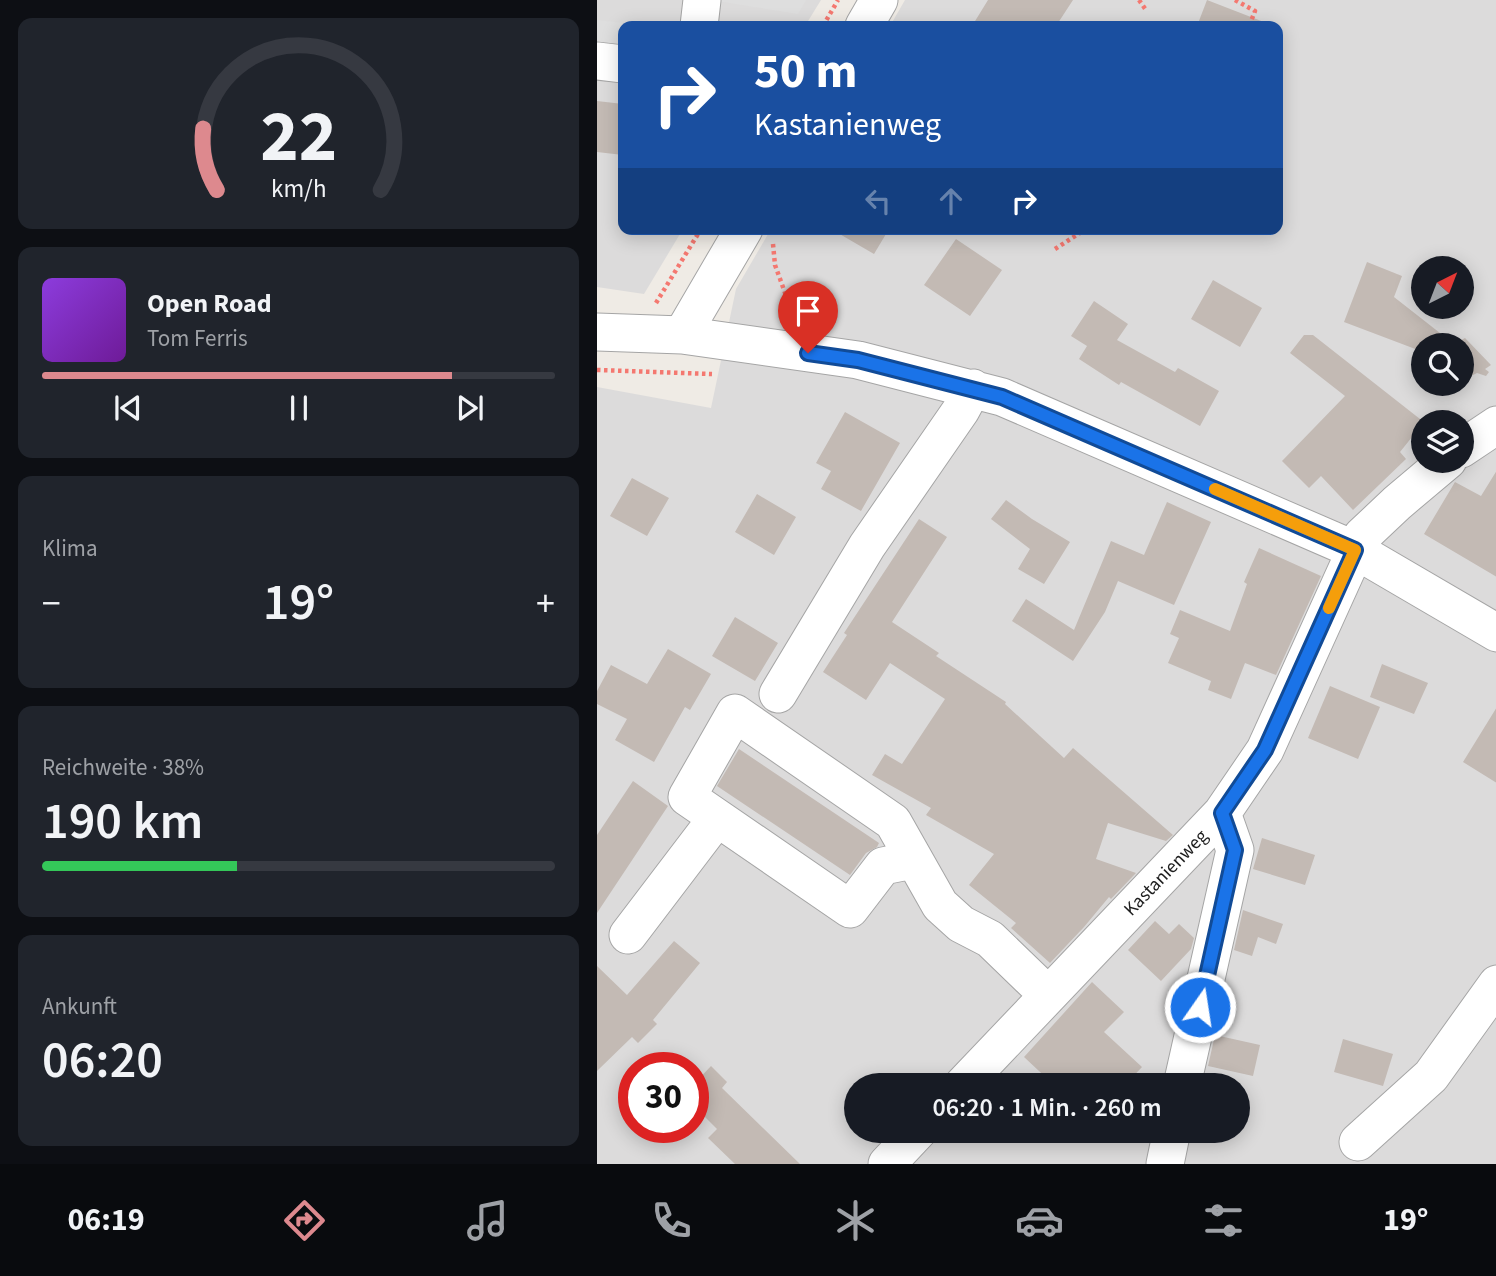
<!DOCTYPE html>
<html lang="de">
<meta charset="utf-8">
<style>
:root{--surface:#171b24;--page:#20242c;--text:#f1f3f6;--muted:#9ea1a6;--line:#363941;--accent:#dd898e}
body{margin:0;font-family:"Source Sans 3",sans-serif;background:var(--page);color:var(--text);height:100vh;display:flex;flex-direction:column;font-size:26px;white-space:nowrap}
*{box-sizing:border-box;margin:0}
p{font-size:23px;color:var(--muted)}
.icon{flex:none;width:38px;height:38px;fill:none;stroke:currentColor;stroke-width:2;stroke-linecap:round;stroke-linejoin:round}
.map{position:relative;flex:1;overflow:hidden}
.sheet{display:flex;flex-direction:column;gap:18px;padding:18px;background:#0d0f14;width:597px}
.sheet>*{flex:none}
.top-card{position:absolute;left:21px;top:21px;width:665px;height:214px;border-radius:14px;box-shadow:0 4px 18px #0003;background:#1a4fa0;color:#fff;overflow:hidden}
.needle{width:46px;rotate:42deg}
.tools{position:absolute;left:814px;top:256px;display:grid;gap:14px}
.tools a{display:grid;place-items:center;width:63px;height:63px;border-radius:50%;background:var(--surface);box-shadow:0 4px 18px #0003;font-size:35px}
.speed{position:absolute;left:21px;top:1052px;display:flex;gap:14px;font-size:35px;font-weight:700;text-align:center}
.speed>*{display:grid;place-content:center;width:91px;height:91px;border-radius:50%;background:var(--surface);box-shadow:0 4px 18px #0003;line-height:1}
.speed .limit{border:10px solid #d22;background:#fff;color:#111}
.pin{position:absolute;display:grid;place-items:center;width:60px;height:60px;color:#fff;margin:-72px -30px;border-radius:50% 50% 50% 0;rotate:-45deg;box-shadow:0 0 7px #0007}
.pin .icon{rotate:45deg}
.me{position:absolute;width:77px;margin:-38px;rotate:13deg;stroke-linejoin:round;filter:drop-shadow(0 0 5px #0008)}
.turn{display:flex;align-items:center;gap:24px;height:147px;padding:0 21px;font-size:32px}
.turn .icon{width:91px;height:91px;stroke-width:2.5}
.turn b{display:block;font-size:49px;line-height:60px}
.lanes{display:flex;align-items:center;height:66px;padding:0 21px;background:#0003;justify-content:center;gap:35px;direction:ltr}
.lanes .off{opacity:.35}
.big{font-size:52px;font-weight:600;line-height:1.1}
.sheet .card{flex:1;display:flex;flex-direction:column;justify-content:center;gap:10px;min-width:0;padding:0 24px;border-radius:14px;background:var(--page)}
.sheet .dial{align-items:center;gap:0}
.dial svg{height:182px;overflow:visible;fill:none;stroke:var(--line);stroke-width:7;stroke-linecap:round;text-anchor:middle}
.dial text{fill:var(--text);stroke:none}
.song{display:flex;align-items:center;gap:21px}
.cover{width:84px;height:84px;border-radius:10px;background:linear-gradient(135deg,hsl(270 70% 55%),hsl(280 70% 35%))}
.played{height:7px;border-radius:4px;background:linear-gradient(90deg,var(--accent) 80%,var(--line) 80%)}
.keys{display:flex;justify-content:space-around;direction:ltr}
.heat{display:flex;justify-content:space-between;align-items:center;font-size:38px;direction:ltr}
.charge{height:10px;border-radius:5px;background:linear-gradient(90deg,#34c759 38%,var(--line) 0)}
.trip{position:absolute;left:247px;top:1073px;width:406px;height:70px;border-radius:35px;background:var(--surface);box-shadow:0 4px 18px #0003;font-weight:600;line-height:70px;text-align:center}
.tab-bar{display:flex;height:112px;justify-content:space-around;align-items:center;background:#090b0e;color:var(--muted)}
.tab-bar .icon{width:49px;height:49px}
.tab-bar .current{color:var(--accent)}
.tab-bar b{font-size:32px;color:var(--text)}
main{display:flex;flex:1;min-height:0}
.map>svg:first-child{display:block}
</style>
<main>
<section class="sheet">
<div class="card dial"><svg viewBox="0 0 100 80">
<path d="M14 69A42 42 0 1 1 86 69"/>
<path d="M14 69A42 42 0 0 1 8 42" stroke="#dd898e"/>
<text x="50" y="56" font-size="32" font-weight="700">22</text>
<text x="50" y="72" font-size="11">km/h</text>
</svg></div>
<div class="card">
<div class="song"><i class="cover"></i><div><b>Open Road</b><p>Tom Ferris</p></div></div>
<div class="played"></div>
<div class="keys"><svg class="icon" aria-label="previous" viewBox="0 0 24 24"><path d="M18 5L8 12l10 7zM5 5v14"/></svg><svg class="icon" aria-label="pause" viewBox="0 0 24 24"><path d="M8 5v14M16 5v14"/></svg><svg class="icon" aria-label="next" viewBox="0 0 24 24"><path d="M6 5l10 7-10 7zM19 5v14"/></svg></div>
</div>
<div class="card"><p>Klima</p>
<div class="heat"><a>−</a><b class="big">19°</b><a>+</a></div>
</div>
<div class="card"><p>Reichweite · 38%</p><b class="big">190 km</b><div class="charge"></div></div>
<div class="card"><p>Ankunft</p><b class="big">06:20</b></div>
</section>
<div class="map">
<svg width="900" height="1164" viewBox="0 0 900 1164">
<rect width="100%" height="100%" fill="#efebe5"/>
<path fill="#dcdbdb" fill-rule="evenodd" d="M0,0h224l-16,26h-182v203h60l-39,65 -47,-7z
M308,0h591v1164h-899v-777l114,21 25,-119 35,-60h507v-203h-388zM826,268h38v38h-38zM826,345h38v38h-38zM826,422h38v38h-38zM37,1068h59v59h-59zM259,1085h381v45h-381z"/>
<path fill="#dedede" d="M114,0h95l-8,14z
M0,20l45,5v1h-19v24l-26,-3z"/>
<path fill="#c3bab4" d="M391,0h85l-17,26h-84z
M610,0l62,24v2h-72z
M0,101l26,3v51l-26,-3z
M234,229h58l-15,25z
M359,239l46,31 -32,46 -46,-31z
M770,262l35,14 -8,21 60,47 11,-6 26,27 -6,4 4,3 -3,4 -9,-3 -16,8v-36h-36l-1,-2 -6,7 -74,-28z
M616,280l49,28 -22,39 -49,-28z
M497,301l34,23 -11,16 58,32 3,-4 41,23 -19,35 -79,-44 -2,3 -40,-26 8,-13 -16,-10z
M707,335h9l107,84v8l-20,25 6,7 -53,51 -32,-34 -12,12 -27,-27 63,-65 -55,-43z
M248,412l55,31 -39,68 -40,-22 10,-18 -15,-8z
M900,470v107l-73,-43 31,-52 26,14z
M35,478l37,20 -22,38 -37,-20z
M160,494l39,23 -22,38 -39,-23z
M409,500l26,19 38,23 -26,42 -26,-15 12,-20 -39,-30z
M570,502l44,20 -37,83 -56,-24 -13,31 -32,49 -61,-40 14,-22 48,31 37,-89 33,14z
M322,519l28,18 -55,85 47,31 -3,3 70,46 -1,2 59,54 9,-10 100,87 -7,6 -58,-18 -12,36 40,14 -25,26 -2,-2 -25,30 -34,36 -39,-35 5,-5 -47,-38 25,-31 -68,-39 5,-7 -59,-33 13,-21 17,10 43,-65 -55,-36 -24,37 -43,-28 24,-37 -3,-2z
M662,548l62,28 -45,99 -31,-12 -14,36 -23,-9 3,-9 -43,-18 11,-25 -9,-4 10,-24 50,21 17,-47 -3,-2z
M138,617l43,26 -23,38 -43,-25z
M71,649l43,25 -21,36 -5,-3 -31,55 -39,-22 12,-21 -30,-15v-13l14,-26 36,19z
M785,664l46,19 -14,31 -44,-17z
M733,686l50,21 -22,52 -50,-21z
M900,707v76l-34,-21z
M142,749l140,94 -2,4 -11,6 -16,22 -133,-89z
M36,781l35,25 -71,107v-78z
M665,838l53,17 -10,30 -52,-16z
M646,910l40,14 -7,20 -18,-7 -6,19 -18,-6z
M558,921l14,13 10,-10 15,14 -3,11 -30,32 -33,-31z
M77,941l26,22 -47,57 4,4 -19,19 -6,-6 -35,34v-105l30,29z
M495,982l32,30 -20,20 38,35 -17,18h-71l-30,-28z
M618,1035l45,10 -7,31 -45,-10z
M746,1039l50,15 -10,32 -49,-14z
M114,1066l16,16 -5,6 78,76h-65l-27,-26 9,-9 -24,-24v-20z"/>
<g fill="none" stroke-linecap="round" stroke-linejoin="round">
<defs>
<path id="minor" d="M102,26l3,-26
M267,26l15,-26
M0,61l26,3
M0,332l85,3 176,25 144,37 353,153 142,83
M85,335l62,-106
M864,449l36,-24
M181,694l89,-148 94,-136 12,-22
M316,860l-30,6 -33,43 -163,-112 48,-84 158,109 47,83 21,19 29,15 58,56
M31,935l89,-117
M366,1085l259,-272 43,-63 97,-214 35,-33 51,-43
M585,1085l53,-235 -13,-37
M761,1142l73,-66 66,-92
M290,1164l32,-34
M568,1164l7,-34"/>
</defs>
<use href="#minor" stroke="#a5a5a5" stroke-width="39"/>
<path stroke="#f47870" stroke-width="4.5" stroke-dasharray="3.5 3.5" stroke-linecap="butt" d="M542,0l7,10
M638,0l20,11 -6,15
M226,26l15,-26
M176,244l2,21 13,36 23,19
M458,249l31,-20
M59,303l45,-74
M0,370l115,4"/>
<use href="#minor" stroke="#fff" stroke-width="37"/>
</g>
<g fill="none" stroke-linecap="round" stroke-linejoin="round">
<defs>
<path id="route" d="M211,353l50,7 144,37 353,153 -90,200 -43,63 13,37 -35,157"/>
</defs>
<use href="#route" stroke="#114b97" stroke-width="18"/>
<use href="#route" stroke="#1a73e8" stroke-width="12"/>
<path stroke="#f59e0b" stroke-width="12" d="M618,489l140,61 -26,58"/>
</g>
<g text-anchor="middle" stroke-width="6" stroke-linejoin="round" paint-order="stroke">
<g font-size="19" fill="#1e1e1e" stroke="#fff">
<text transform="translate(568 872) rotate(-46)" y="7">Kastanienweg</text>
</g>
</g>
</svg>
<div class="tools">
<a><svg class="needle" viewBox="-14 -14 28 28"><path d="M0-13l5 13h-10z" fill="#e53935"/><path d="M0 13l5-13h-10z" fill="#9ea1a6"/></svg></a>
<a><svg class="icon" aria-label="search" viewBox="0 0 24 24"><circle cx="10" cy="10" r="6"/><path d="M15 15l6 6"/></svg></a>
<a><svg class="icon" aria-label="layers" viewBox="0 0 24 24"><path d="M12 4l9 5-9 5-9-5zM3 14l9 5 9-5"/></svg></a>
</div>
<div class="speed"><div class="limit">30</div></div>
<div class="pin" style="left:211px;top:353px;background:#d93025"><svg class="icon" aria-label="arrive" viewBox="0 0 24 24"><path d="M6 21V4h12l-3 4 3 4H6"/></svg></div>
<svg class="me" style="left:603px;top:1007px" viewBox="-20 -20 40 40"><circle r="17" fill="#1a73e8" stroke="#fff" stroke-width="3"/><path d="M0-11L8 9 0 5-8 9z" fill="#fff"/></svg>
<div class="trip">06:20 · 1 Min. · 260 m</div>
<div class="top-card">
<div class="turn"><svg class="icon" aria-label="right" viewBox="0 0 24 24"><path d="M7 20v-9h11M14 6l5 5-5 5"/></svg><div><b>50 m</b>Kastanienweg</div></div>
<div class="lanes"><svg class="icon off" aria-label="left" viewBox="0 0 24 24"><path d="M17 20v-9H6M10 6l-5 5 5 5"/></svg><svg class="icon off" aria-label="ahead" viewBox="0 0 24 24"><path d="M12 20V5M6 11l6-6 6 6"/></svg><svg class="icon" aria-label="right" viewBox="0 0 24 24"><path d="M7 20v-9h11M14 6l5 5-5 5"/></svg></div>
</div>
</div>
</main>
<nav class="tab-bar">
<b>06:19</b>
<svg class="icon current" aria-label="directions" viewBox="0 0 24 24"><path d="M12 3l9 9-9 9-9-9zM9 14v-3h6M13 9l2 2-2 2"/></svg>
<svg class="icon" aria-label="music" viewBox="0 0 24 24"><path d="M9 18V5l10-2v13"/><circle cx="6" cy="18" r="3"/><circle cx="16" cy="16" r="3"/></svg>
<svg class="icon" aria-label="phone" viewBox="0 0 24 24"><path d="M5 4h4l2 5-3 2q2 4 5 5l2-3 5 2v4C11 20 4 13 5 4z"/></svg>
<svg class="icon" aria-label="climate" viewBox="0 0 24 24"><path d="M12 3v18M4 7l16 10M4 17L20 7"/></svg>
<svg class="icon" aria-label="car" viewBox="0 0 24 24"><path d="M5 17H2v-5l4-1 3-4h7l3 4 3 1v5h-3M9 17h6M6 11h13"/><circle cx="7" cy="17" r="2"/><circle cx="17" cy="17" r="2"/></svg>
<svg class="icon" aria-label="filters" viewBox="0 0 24 24"><path d="M4 7h16M4 17h16"/><circle cx="9" cy="7" r="2"/><circle cx="15" cy="17" r="2"/></svg>
<b>19°</b>
</nav>
